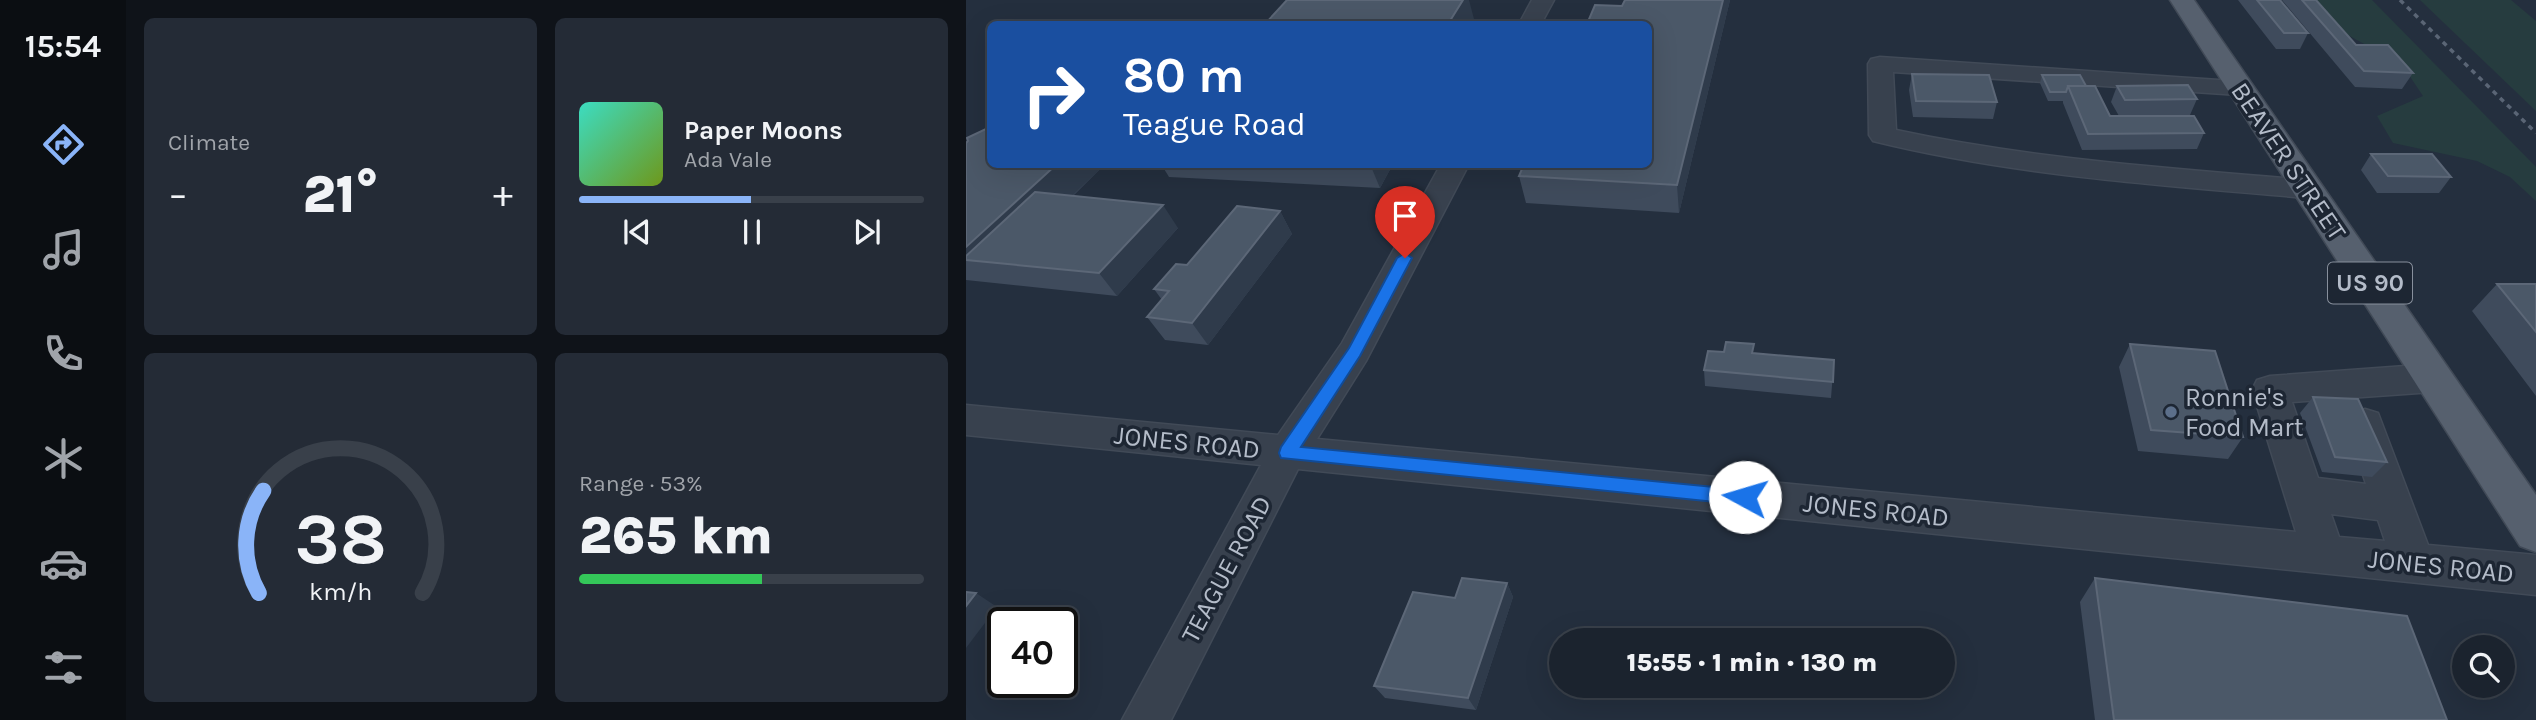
<!DOCTYPE html>
<meta charset="utf-8">
<style>
:root{--surface:#1b232e;--page:#242b36;--text:#f1f3f6;--muted:#a0a4aa;--line:#39404a;--accent:#8ab4f8}
body{margin:0;font-family:Karla,sans-serif;background:var(--page);color:var(--text);height:100vh;display:flex;flex-direction:column;font-size:26px;white-space:nowrap}
*{box-sizing:border-box;margin:0}
p{font-size:23px;color:var(--muted)}
.icon{flex:none;width:38px;height:38px;fill:none;stroke:currentColor;stroke-width:2;stroke-linecap:round;stroke-linejoin:round}
.map{position:relative;flex:1;overflow:hidden}
.details{display:flex;flex-direction:column;gap:18px;padding:18px;background:#0f1319;width:840px}
.details>*{flex:none}
.banner{position:absolute;left:21px;top:21px;width:665px;height:147px;border-radius:10px;box-shadow:0 7px 28px #0002,0 0 0 2px var(--line);background:#1a4fa0;color:#fff;overflow:hidden}
.buttons{position:absolute;left:1486px;top:635px;display:grid;gap:14px}
.buttons a{display:grid;place-items:center;width:63px;height:63px;border-radius:50%;background:var(--surface);box-shadow:0 7px 28px #0002,0 0 0 2px var(--line);font-size:35px}
.speed{position:absolute;left:21px;top:607px;display:flex;gap:14px;font-size:35px;font-weight:700;text-align:center}
.speed>*{display:grid;place-content:center;width:91px;height:91px;border-radius:50%;background:var(--surface);box-shadow:0 7px 28px #0002,0 0 0 2px var(--line);line-height:1}
.speed .limit{border:4px solid #111;border-radius:10px;background:#fff;color:#111}
.pin{position:absolute;display:grid;place-items:center;width:60px;height:60px;color:#fff;margin:-72px -30px;border-radius:50% 50% 50% 0;rotate:-45deg;box-shadow:0 0 7px #0007}
.pin .icon{rotate:45deg}
.me{position:absolute;width:77px;margin:-38px;rotate:276deg;stroke-linejoin:round;filter:drop-shadow(0 0 5px #0008)}
.turn{display:flex;align-items:center;gap:24px;height:147px;padding:0 21px;font-size:32px}
.turn .icon{width:91px;height:91px;stroke-width:2.5}
.turn b{display:block;font-size:49px;line-height:60px}
.big{font-size:52px;font-weight:800;line-height:1.1}
.details .tile{flex:1;display:flex;flex-direction:column;justify-content:center;gap:10px;min-width:0;padding:0 24px;border-radius:10px;background:var(--page)}
.details .dial{align-items:center;gap:0}
.dial svg{height:182px;overflow:visible;fill:none;stroke:var(--line);stroke-width:7;stroke-linecap:round;text-anchor:middle}
.dial text{fill:var(--text);stroke:none}
.song{display:flex;align-items:center;gap:21px}
.cover{width:84px;height:84px;border-radius:10px;background:linear-gradient(135deg,hsl(170 70% 55%),hsl(80 70% 35%))}
.played{height:7px;border-radius:4px;background:linear-gradient(90deg,var(--accent) 50%,var(--line) 50%)}
.keys{display:flex;justify-content:space-around;direction:ltr}
.heat{display:flex;justify-content:space-between;align-items:center;font-size:38px;direction:ltr}
.charge{height:10px;border-radius:5px;background:linear-gradient(90deg,#34c759 53%,var(--line) 0)}
.details .tiles{flex:1;display:grid;gap:18px;grid-template-columns:repeat(2,1fr)}
.trip{position:absolute;left:583px;top:628px;width:406px;height:70px;border-radius:35px;background:var(--surface);box-shadow:0 7px 28px #0002,0 0 0 2px var(--line);font-weight:800;line-height:70px;text-align:center}
main{display:flex;flex:1;min-height:0}
.tabs{display:flex;flex-direction:column;width:126px;justify-content:space-around;align-items:center;background:#0b0e12;color:var(--muted)}
.tabs .icon{width:49px;height:49px}
.tabs .selected{color:var(--accent)}
.tabs b{font-size:32px;color:var(--text)}
.map>svg:first-child{display:block}
</style>
<main>
<nav class="tabs">
<b>15:54</b>
<svg class="icon selected" aria-label="directions" viewBox="0 0 24 24"><path d="M12 3l9 9-9 9-9-9zM9 14v-3h6M13 9l2 2-2 2"/></svg>
<svg class="icon" aria-label="music" viewBox="0 0 24 24"><path d="M9 18V5l10-2v13"/><circle cx="6" cy="18" r="3"/><circle cx="16" cy="16" r="3"/></svg>
<svg class="icon" aria-label="phone" viewBox="0 0 24 24"><path d="M5 4h4l2 5-3 2q2 4 5 5l2-3 5 2v4C11 20 4 13 5 4z"/></svg>
<svg class="icon" aria-label="climate" viewBox="0 0 24 24"><path d="M12 3v18M4 7l16 10M4 17L20 7"/></svg>
<svg class="icon" aria-label="car" viewBox="0 0 24 24"><path d="M5 17H2v-5l4-1 3-4h7l3 4 3 1v5h-3M9 17h6M6 11h13"/><circle cx="7" cy="17" r="2"/><circle cx="17" cy="17" r="2"/></svg>
<svg class="icon" aria-label="filters" viewBox="0 0 24 24"><path d="M4 7h16M4 17h16"/><circle cx="9" cy="7" r="2"/><circle cx="15" cy="17" r="2"/></svg>
</nav>
<section class="details">
<div class="tiles">
<div class="tile"><p>Climate</p>
<div class="heat"><a>−</a><b class="big">21°</b><a>+</a></div>
</div>
<div class="tile">
<div class="song"><i class="cover"></i><div><b>Paper Moons</b><p>Ada Vale</p></div></div>
<div class="played"></div>
<div class="keys"><svg class="icon" aria-label="previous" viewBox="0 0 24 24"><path d="M18 5L8 12l10 7zM5 5v14"/></svg><svg class="icon" aria-label="pause" viewBox="0 0 24 24"><path d="M8 5v14M16 5v14"/></svg><svg class="icon" aria-label="next" viewBox="0 0 24 24"><path d="M6 5l10 7-10 7zM19 5v14"/></svg></div>
</div>
<div class="tile dial"><svg viewBox="0 0 100 80">
<path d="M14 69A42 42 0 1 1 86 69"/>
<path d="M14 69A42 42 0 0 1 16 24" stroke="#8ab4f8"/>
<text x="50" y="56" font-size="32" font-weight="700">38</text>
<text x="50" y="72" font-size="11">km/h</text>
</svg></div>
<div class="tile"><p>Range · 53%</p><b class="big">265 km</b><div class="charge"></div></div>
</div>
</section>
<div class="map">
<svg width="1570" height="720" viewBox="0 0 1570 720">
<rect width="100%" height="100%" fill="#242f3e"/>
<path fill="#263c3f" d="M1349,0h57l164,167v34l-26,-24 -33,-16 -84,-18 -16,-27 46,-20 -14,-21 -28,-22 -37,-20z
M1454,0h91l25,21v90z"/>
<g fill="none" stroke-linecap="round" stroke-linejoin="round">
<defs>
<path id="minor" d="M566,0h22l-13,24h-22z
M914,57l368,25 4,5 -4,5 -9,3 -346,-23 3,58c135,29 273,38 411,50l10,3 4,6 -4,6 -10,3c-145,-13 -292,-22 -434,-57l-4,-6 -1,-71 3,-5z
M475,164h28l-103,197 -49,78 979,93 -44,-142 5,-10 13,-4 163,-12 13,4 5,10 -5,10 -13,4 -141,10 26,76 48,6 -20,-60 6,-11 13,-4 13,4 50,132 108,10v40l-1238,-126 -127,251h-49l139,-255 -295,-30v-30l312,30 64,-92zM1365,514l47,6 7,21 -46,-4z"/>
<path id="major" d="M1204,0h24l342,495v57l-16,-6z"/>
</defs>
<use href="#minor" stroke="#414a57" stroke-width="3"/>
<use href="#major" stroke="#414a57" stroke-width="3"/>
<use href="#minor" fill="#38414e" fill-rule="evenodd"/>
<use href="#major" fill="#56606e" fill-rule="evenodd"/>
<path stroke="#5a6575" stroke-width="3.5" stroke-dasharray="5 5" stroke-linecap="butt" d="M1434,0l136,133"/>
</g>
<path fill="#3f4b5c" d="M764,0l-51,213 -153,-10 -7,-27 103,-170z
M1272,0h42l28,33 -8,16h-24z
M1316,0h34l40,45 57,28 -11,16 -47,-2z
M946,74l85,28 -4,17 -80,-2 -4,-27z
M1076,75l44,11 24,30 94,17 -7,16 -115,1 -19,-47v-2h-15l-8,-18z
M1151,86l80,13 -7,16 -71,1 -8,-14z
M0,143l139,21 -32,32 105,32 -61,68 -151,-16z
M1405,154l80,23 -12,16h-62l-16,-23z
M195,164h232l-13,24 -211,-11z
M314,211l12,23 -84,111 -43,-5 -18,-23 15,-17 -8,-11 33,-24z
M1531,284h39v112l-64,-85z
M1164,344l113,93 -15,22 -90,-8 -19,-84z
M758,352l30,1 80,7 -3,38 -126,-12 -1,-16z
M1347,397l74,65 -15,15 -50,-5 -22,-59z
M1129,578l352,142h-352l-15,-118z
M541,583l6,14 -37,113 -91,-12 -11,-12 81,-88z"/>
<path fill="#2f3b4b" d="M497,0h6l5,19 -3,5h-23z
M757,0h7l-51,213 -2,-28z
M91,164h48l-102,99 -37,-3v-13z
M404,164h23l-13,24z
M197,205l15,23 -61,68 -18,-23z
M314,211l12,23 -84,111 -16,-22z
M541,583l6,14 -37,113 -8,-12z
M10,593l21,14 -31,41v-42z"/>
<path fill="#4b5868" stroke="#5c6777" stroke-width="2" d="M321,0h176l-15,24h-183z
M659,0h98l-46,185 -158,-9 5,-12h124v-140h-61l8,-19 27,1z
M1291,0h23l28,33h-24z
M1336,0h14l40,45h32l25,28 -49,-2z
M946,74l77,1 8,27 -81,-1z
M1076,75h38l6,11h-18l-2,6h-16z
M1222,85l9,14 -72,1 -8,-14z
M1102,86h27l15,30h84l10,17 -116,1z
M24,127v37h67l-91,83v-104l2,-2 -1,-3z
M1405,154h61l19,23 -63,-1z
M69,192l128,13 -64,68 -133,-13v-4z
M271,206l43,5 -88,112 -45,-6 22,-26 -15,-2 22,-25 11,1z
M1531,284h39v48z
M760,342l28,2 -2,9 82,7 -1,22 -129,-12 4,-19 16,1z
M1164,344l85,7 28,86 -92,-7z
M1347,397l45,2 29,63 -52,-5z
M496,578l45,5 -39,115 -94,-12 39,-94 42,6z
M1129,578l312,38 40,104h-333z
M0,592l10,1 -10,13z"/>
<path fill="#1a73e8" stroke="#114b97" stroke-width="2" d="M439,253l7,5 -52,98 -59,91 444,43 7,2 3,5 -3,6 -7,2 -464,-47 -2,-5 2,-6 68,-99 48,-90z"/>
<circle fill="#5c6f8a" stroke="#1d2633" stroke-width="2.5" cx="1205" cy="412" r="7"/>
<g text-anchor="middle" stroke-width="7" stroke-linejoin="round" paint-order="stroke">
<rect fill="#1d2633" stroke="#878f9c" stroke-width="2" x="1362" y="262.5" width="84" height="41" rx="5"/>
<g font-size="24" font-weight="bold" fill="#b4bcc9">
<text x="1404" y="291">US 90</text>
</g>
<g font-size="26" fill="#b4bcc9" stroke="#1d2633">
<text transform="translate(1323 161) rotate(56)" y="9">BEAVER STREET</text>
<text transform="translate(221 442) rotate(6)" y="9">JONES ROAD</text>
<text transform="translate(910 510) rotate(6)" y="9">JONES ROAD</text>
<text transform="translate(1475 566) rotate(6)" y="9">JONES ROAD</text>
<text transform="translate(260 569) rotate(-62)" y="9">TEAGUE ROAD</text>
</g>
<g font-size="26" fill="#b4bcc9" stroke="#1d2633" text-anchor="start">
<text x="1219" y="406">Ronnie's<tspan x="1219" dy="30">Food Mart</tspan></text>
</g>
</g>
</svg>
<div class="buttons">
<a><svg class="icon" aria-label="search" viewBox="0 0 24 24"><circle cx="10" cy="10" r="6"/><path d="M15 15l6 6"/></svg></a>
</div>
<div class="speed"><div class="limit">40</div></div>
<div class="pin" style="left:439px;top:258px;background:#d93025"><svg class="icon" aria-label="arrive" viewBox="0 0 24 24"><path d="M6 21V4h12l-3 4 3 4H6"/></svg></div>
<svg class="me" style="left:779px;top:497px" viewBox="-20 -20 40 40"><circle r="19" fill="#fff"/><path d="M0-13L10 11 0 6-10 11z" fill="#1a73e8"/></svg>
<div class="trip">15:55 · 1 min · 130 m</div>
<div class="banner">
<div class="turn"><svg class="icon" aria-label="right" viewBox="0 0 24 24"><path d="M7 20v-9h11M14 6l5 5-5 5"/></svg><div><b>80 m</b>Teague Road</div></div>
</div>
</div>
</main>
